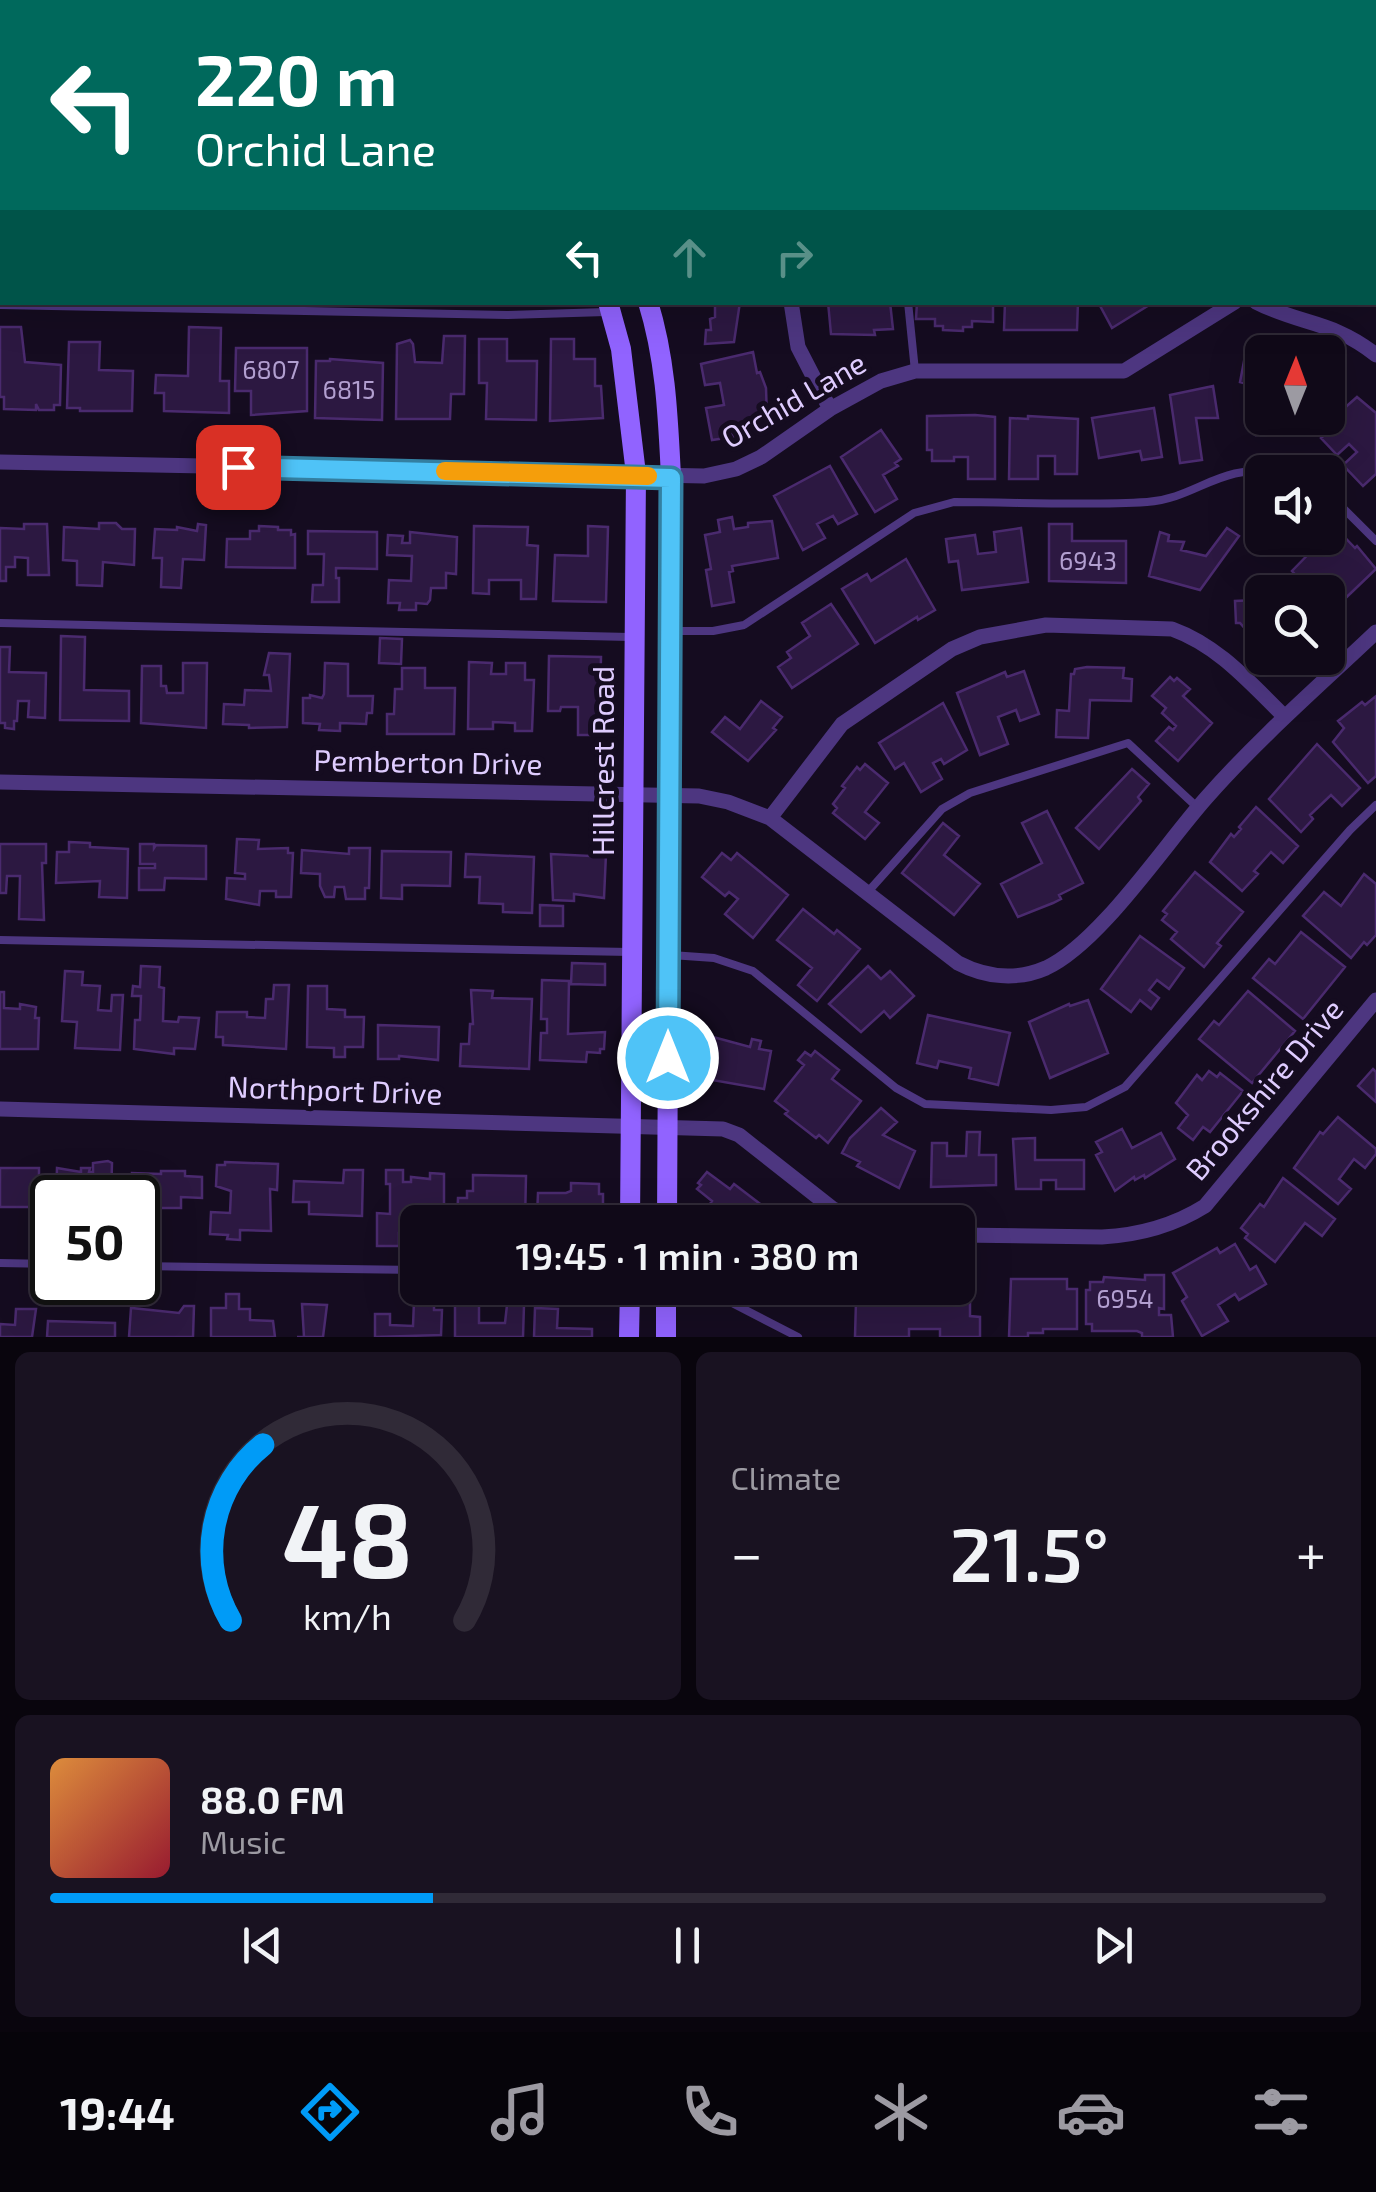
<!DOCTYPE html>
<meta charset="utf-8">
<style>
:root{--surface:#100918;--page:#191221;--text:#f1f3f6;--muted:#9c9aa2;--line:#302a37;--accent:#009bf7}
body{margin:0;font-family:"Exo 2",sans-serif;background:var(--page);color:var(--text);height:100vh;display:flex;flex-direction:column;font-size:38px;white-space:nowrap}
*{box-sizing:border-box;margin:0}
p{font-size:32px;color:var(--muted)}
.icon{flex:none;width:55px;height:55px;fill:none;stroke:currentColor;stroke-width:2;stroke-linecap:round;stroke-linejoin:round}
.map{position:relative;height:1337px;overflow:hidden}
.panel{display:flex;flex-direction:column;gap:15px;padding:15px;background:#09050d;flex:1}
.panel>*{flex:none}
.guide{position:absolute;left:0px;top:0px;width:1378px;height:305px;box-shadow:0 10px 40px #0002,0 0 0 2px var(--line);background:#00695c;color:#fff;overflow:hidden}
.needle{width:65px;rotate:1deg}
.fabs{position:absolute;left:1245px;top:335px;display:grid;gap:20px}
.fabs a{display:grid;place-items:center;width:100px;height:100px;border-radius:15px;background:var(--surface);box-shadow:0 10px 40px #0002,0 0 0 2px var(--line);font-size:50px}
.speed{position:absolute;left:30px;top:1175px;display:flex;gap:20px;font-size:50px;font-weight:700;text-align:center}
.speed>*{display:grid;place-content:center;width:130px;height:130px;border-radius:50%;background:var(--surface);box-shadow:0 10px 40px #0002,0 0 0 2px var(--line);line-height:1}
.speed .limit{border:5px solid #111;border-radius:15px;background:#fff;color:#111}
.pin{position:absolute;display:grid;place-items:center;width:85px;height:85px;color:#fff;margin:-42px;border-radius:20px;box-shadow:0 5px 15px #0006}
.me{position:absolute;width:110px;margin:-55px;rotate:0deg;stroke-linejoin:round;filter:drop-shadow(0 0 8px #0008)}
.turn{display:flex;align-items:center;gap:35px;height:210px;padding:0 30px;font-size:45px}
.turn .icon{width:130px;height:130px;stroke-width:2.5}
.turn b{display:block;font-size:70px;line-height:85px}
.lanes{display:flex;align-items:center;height:95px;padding:0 30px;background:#0003;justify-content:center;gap:50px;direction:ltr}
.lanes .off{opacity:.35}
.big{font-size:75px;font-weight:600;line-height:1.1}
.panel .tile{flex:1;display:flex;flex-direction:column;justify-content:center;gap:15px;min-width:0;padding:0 35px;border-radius:15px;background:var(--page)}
.panel .dial{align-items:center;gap:0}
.dial svg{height:260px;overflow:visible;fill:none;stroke:var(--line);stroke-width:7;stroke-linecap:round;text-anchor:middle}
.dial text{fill:var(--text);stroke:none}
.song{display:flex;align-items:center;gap:30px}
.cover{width:120px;height:120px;border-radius:15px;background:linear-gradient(135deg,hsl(30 70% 55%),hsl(350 70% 35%))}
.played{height:10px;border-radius:5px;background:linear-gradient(90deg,var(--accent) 30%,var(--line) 30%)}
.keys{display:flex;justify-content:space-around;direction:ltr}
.heat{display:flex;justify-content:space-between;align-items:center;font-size:55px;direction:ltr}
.panel .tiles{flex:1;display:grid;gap:15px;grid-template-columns:1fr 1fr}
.tile:last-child{grid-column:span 2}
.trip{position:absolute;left:400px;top:1205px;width:575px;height:100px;border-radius:15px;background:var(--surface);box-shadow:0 10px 40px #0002,0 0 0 2px var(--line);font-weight:600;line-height:100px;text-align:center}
.tabs{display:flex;height:160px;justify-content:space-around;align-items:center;background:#06040a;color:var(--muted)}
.tabs .icon{width:70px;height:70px}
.tabs .selected{color:var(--accent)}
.tabs b{font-size:45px;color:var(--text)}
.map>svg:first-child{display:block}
</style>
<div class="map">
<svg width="1376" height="1337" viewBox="0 0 1376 1337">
<rect width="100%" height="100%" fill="#150c20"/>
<path fill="#2c1841" stroke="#4a2a6e" stroke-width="2.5" d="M0,194h2v84l-2,-1z
M715,302h25l-6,40 -29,2 1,-14h5l-1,-11 5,-2z
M828,302h62l3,27 -19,1 1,5 -44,-1z
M917,302h76v20l-21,-1v6h-9v4l-20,-1v-4h-8v-7h-19z
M1005,302h73l-1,28h-73z
M1098,302h56l-42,26z
M0,327h21l4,35 36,3 -1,40h-6v5h-15l-3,-6v6l-32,-1v-12h-4z
M189,327l32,1 -1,53h9v32l-65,-2v-18h-9l1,-18 32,1z
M444,336h21l-1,58h-13l-1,25h-54l1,-75 13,-4 3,4 2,18 27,1z
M479,339h28v22h30l-1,59 -50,-1 1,-36h-8z
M551,339h23v20h21v27h6l2,32 -53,3z
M69,342h31l-1,28 34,1 -1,40h-52v-3h-13z
M236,348h71v63l-56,4v-24h-16z
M753,352l4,21 3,-1 6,16 1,30 -21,4 1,5 -15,3 1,7 -21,3 -6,-32 18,-3 -4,-22 -15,2 -4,-21z
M1245,356l13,3 -1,4 5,1v54h14l2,14 -22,3 -4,-26 3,-23 -15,-4z
M330,359l53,4 -1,57 -67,-2 1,-57h14z
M1213,386l5,32h-22l6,42 -22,3 -10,-68z
M1357,397l19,16v61l-13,12 -20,-21 14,-13 -8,-8 -12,11 -16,-17 16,-14 -5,-5z
M1154,408l8,49 -20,3 -2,-9 -41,7 -7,-40z
M975,415l20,2v62h-27v-22h-14v4h-22v-11h-5v-34z
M1028,416l50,3 -1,55h-22v-18h-17v23h-29l1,-61 18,1z
M1295,418h20l-4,13 -4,-1 -1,5 -10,-2 -4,-4z
M881,430l20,29 -6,4 3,3 -15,9 14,24 -22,13 -34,-55z
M830,466l27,48 -19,10 -5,-8 -16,8 8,14 -22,12 -29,-54z
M732,517l2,12 14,-2v-4l24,-2 6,37 -46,8 1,5 -4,1 5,30 -22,4 -6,-36 5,-1 -6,-34 15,-3 -2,-12z
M99,523h17l6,6h13l-1,36 -31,-3 -1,24 -25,-1v-24l-14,-1 1,-33 35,2z
M24,524h23l2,51h-21v-17l-13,-1v10h-9v14h-6v-53l24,1z
M198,524l8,1 -2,35 -21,-1 -2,29 -20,-1 1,-29h-9l2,-29 22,1v-3l20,4z
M1049,524h23v17h54v42l-77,-2z
M259,526l19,1v3h13v5l4,-1v34l-69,-1 1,-28h23v-8h9z
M474,526l54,1 -1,18 11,1 -2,53h-15v-19h-32v14l-16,-1z
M588,526l20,1 -2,75 -53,-1 2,-46 33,1z
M1335,527l20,21 2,-2 19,23 -45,43 -3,-4v-16h-16l-20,-21z
M1021,528l7,54 -66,8 -4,-29 -9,1 -3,-23 29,-4 3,19 18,-2 -2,-20z
M1227,528l12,8 -39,54 -51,-14 11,-44 9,3 -1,6 16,1 -3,8 25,6z
M308,531l69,1v37l-41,-1v10h3v24h-27l1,-17h10l1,-31h-16z
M410,532l47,5 -1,37 -10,-1v15h-15l-1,12 -3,4 -11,-1v7h-17l1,-7h-12l1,-23 22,1 1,-25 -25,-1 1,-20 15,1 -1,7h8z
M906,559l29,51 -17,10 -1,-3 -42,26 -33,-54 25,-15 4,7z
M1257,600v11l2,2 3,-3v38l-22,-25h-4l-1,-22z
M831,604l27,40 -66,44 -14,-21 13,-9 -4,-6 23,-16 -8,-13z
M61,636l24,1 -1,53 45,1v30l-69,-1z
M380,638l22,1 -1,25 -22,-1z
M0,647h10l-1,25 37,1 -1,45 -17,-1 1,-16h-11l-1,20h-3v8l-9,-1v-5h-5z
M269,653l21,1 -3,73 -38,1v-3l-26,-1 1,-20 20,1 1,-15 26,1 -2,-16h-5z
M549,656l52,1 -2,78h-21v-28h-17l-1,4h-12z
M469,662l23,1 -1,11h15v-11h19v17h9l-2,51h-17v-8l-22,-1v7h-25z
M183,663h24l-1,65 -65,-5 1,-57h19v20h5l1,7h16z
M325,663l23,1v32h25l-1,17h-5l-1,11 -26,-1v8l-21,-1 1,-6 -17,-1v-25h7v-3l12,3 2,-4z
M1087,667l37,1 -1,10 9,1 -1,22 -41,-1 -2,38 -32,-1 1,-27 12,1 2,-37h3l1,-5z
M402,668h23v20h30l-1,46h-67v-20h7l1,-25h7z
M1024,671l15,43 -19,7 -4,-11 -18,7 10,27 -28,11 -23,-62 48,-21 2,5z
M1170,677l4,4 3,-3 13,11 -7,7 29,27 -34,38 -22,-20 13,-14 4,3 3,-4 -14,-13 4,-5 -14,-12z
M1376,696v80l-8,7 -35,-41 11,-14 -6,-7 24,-19 3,3z
M761,701l21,16 -9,11 3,2 -28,31 -36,-29 13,-15 15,12z
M943,703l24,47 -23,14 -3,-5 -8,4 9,16 -21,13 -17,-29 -9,6 -16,-26z
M1317,744l43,44 -18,18 -11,-11 -21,20 3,4 -12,13 -32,-33z
M865,764l23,19 -23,29 14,11 -14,16 -32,-26 4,-5 -4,-4 12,-16 -3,-2 15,-19 3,3z
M1132,769l17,15 -11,13 3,4 -42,48 -23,-21z
M1256,807l42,39 -15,17 -12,-11 -17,19 4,3 -16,17 -32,-29 21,-28 3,3 7,-8 -2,-2z
M1047,811l36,72 -24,12 2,4 -8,4 -35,14 -17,-33 41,-21 -20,-40z
M943,823l16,13 -15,19 36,29 -26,31 -52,-42z
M237,839l22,1 -1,9 30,-1v5h5l-2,44h-15v-6h-16l-1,14 -33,-6 1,-21 18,1v-5l-10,-1z
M69,842l21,1v4l38,2 -1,49 -28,-1 1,-16 -44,2 1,-31h12z
M0,844h46v19h-4l2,57 -25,-1 1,-43h-13l-1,17h-6z
M140,844h14v4l2,-3 50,1v33l-41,-1 -1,12h-25v-22h16v-4h-15z
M349,848h21l-1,40h-4v11h-19l-2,-12h-9l-1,10h-9l-5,-11v-12l-19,-1 1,-23 47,4z
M382,851l69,1 -1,34 -48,-1v14l-21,-1z
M590,853l16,1 -2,44 -30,-4v7l-21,-1 -2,-46 39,2z
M722,853l9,7 6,-7 51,42 -35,43 -28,-24 13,-15 -9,-7 -4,4 -23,-19z
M466,854l68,3 -2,56 -29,-1v-8l-24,-1 1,-26h-15z
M1195,872l48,40 -26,31 4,3 -17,21 -33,-28 6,-7 -15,-12 5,-6 -4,-3z
M1364,874l12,10v51l-9,10 -3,-3 -13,16 -48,-42 21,-24 17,14z
M540,905l23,1v20h-23z
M803,909l31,25 3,-4 23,19 -43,52 -19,-16 14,-17 -35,-28z
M1301,932l44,35 -42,52 -50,-41 16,-19 6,5z
M1140,936l44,32 -15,21 -12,-9 -8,10 10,8 -8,11 -11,-9 -9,12 -30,-23z
M572,963l33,1v21l-34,-1z
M141,966l19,1 -1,20 5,1 -1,33 15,1 1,-5 20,1 -4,31 -21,-1v6l-40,-5 1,-29h5l1,-24h-9l1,-10 7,1z
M868,966l13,13 9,-8 24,25 -24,22 -6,-7 -23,21 -32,-28z
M65,971l18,1 -1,13 18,1 -2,24 13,1 1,-16h11l-3,55 -45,-2 2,-26 -15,-1z
M542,980l27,1 -1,53 37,-2 -1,17h-4v4l-13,-1 -1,10 -46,-2 1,-27h6v-14h-6z
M274,985h15l-3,64 -63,-4v-8h-7l1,-25h30v5l18,1 1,-19h7z
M308,986h19v23l18,1v7h19l-1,30h-18v10h-11v-9l-27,-1z
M471,990l22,1 -1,7 40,1 -3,70 -69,-3 1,-22h8l1,-20h3z
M1248,991l47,40 -43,52 -53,-44 15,-18 5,4z
M0,992h4v16l16,1v-5l16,3 -1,11h4l-1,31h-38z
M1088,1000l20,53 -58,25 -21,-56 40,-18 1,2z
M928,1015l82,18 -12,52 -29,-7 2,-10 -32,-7 -2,7 -20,-5z
M378,1025l61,2 -1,33 -39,-4v3h-21z
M702,1034l48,13 2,-8 9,2 -2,8 12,2 -7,38 -69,-12z
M815,1051l24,19 -7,9 29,22 -33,42 -9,-8 -3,3 -31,-24 3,-3 -13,-10 29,-36 -6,-5 7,-8 6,4z
M1373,1069l3,3v30l-18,-16z
M1209,1071l8,6 3,-4 23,18 -33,41 -7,-5 -10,13 -15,-12 10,-13 -12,-12 21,-28 5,5z
M881,1108l16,14 -14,13 32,16 -16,37 -42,-22 3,-4 -18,-9 8,-15z
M1338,1117l38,32v5l-11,14 -11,-9 -15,20 12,10 -13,15 -44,-36 26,-36 3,2z
M1122,1129l10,19 29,-15 14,26 -30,19 -1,-3 -9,5 -1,-3 -19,14 -19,-36 6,-3 -6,-10z
M967,1132h13l-1,23h17v30l-65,2 1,-44h15v13h19z
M1035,1138v22h49v29h-28v-9h-15v9h-25l-3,-50z
M108,1161l4,2 -1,35h-55l1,-30 24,4v-4h9l-1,4h4v-9z
M225,1162l53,2 -1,26 -7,-1 1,42 -31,-1v10l-13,-1 1,-4 -18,-1 1,-22 19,1 1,-22 -15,-5 1,-21h8z
M0,1168h39v39h-39z
M344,1170h19l-1,46 -53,-2v-12h-16l1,-21 49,2z
M386,1170h17v12h8v-5l19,2v-6l14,1v48h-26v11h-19v13h-22v-33l13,1v-30h-4z
M161,1171h24v5l17,1v21l-21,-1v11h-24v-8l-25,-2v-25l29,1z
M707,1172l23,17 4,-5 38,29 -7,9h-43l-16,-12 6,-9 -15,-12 4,-4 -3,-2z
M473,1175l53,1 -1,46h-68l1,-24h9v-7h6z
M1283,1178l52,41 -13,17 -17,-13 -30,39 -30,-24 3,-4 -7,-6 19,-24 4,3z
M571,1183l28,1v10h4v28l-66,-5 1,-24h28l5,-2z
M1235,1244l15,26 6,-4 10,18 -27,16 -4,-6 -17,11 10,16 -26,15 -20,-35 5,-4 -14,-24 44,-25 3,5z
M1145,1275h19v34l-5,-1v7h12l2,22h-31v-4l-5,-2h-45v-7h-6v-34h4v-8h13l1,-5 41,3z
M1011,1279h56v10h10v40h-34v4h-15v4h-19z
M958,1285h3l-1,7h10v24l10,1v20h-40v-8h-31v8h-54l1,-36h26v-13h76z
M226,1294h13v15h11v11l23,1 2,16h-64v-29h15z
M455,1296h24v27h26l2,-18h17l-1,32h-68z
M414,1301l20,1v8h8l-1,25 -66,2v-23h15v11l23,1z
M302,1304l25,1 -4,32h-26h7z
M184,1306h10l-1,31h-64l2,-29 48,5z
M535,1308l23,1 -1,19 35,1v8h-58z
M16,1309h20l-4,28h-32v-13l15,1z
M48,1321l67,2v14h-68z"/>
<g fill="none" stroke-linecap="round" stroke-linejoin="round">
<path stroke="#4d3680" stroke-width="8" d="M659,2v-2
M908,302l7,69
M0,305l507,10 99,-3
M1328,493l48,48
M0,623l630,14
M671,631h42l31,-6 170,-112 40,-11c64,0 130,4 193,0 51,-4 71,-39 134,-30
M866,894l76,-85 28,-16 158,-50 69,64
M0,940l630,12
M671,955l43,3 39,13 143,117 29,16 126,6 35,-3 39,-20 225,-257 26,-25
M0,1263l52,1
M138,1266l280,4
M703,1288l95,49"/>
<path stroke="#4d3680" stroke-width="15" d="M0,142h2
M791,302l7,45 32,62
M1256,302c44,23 76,18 120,53
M0,462l704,14 32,-7 25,-12 69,-48 51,-28 34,-10h209l111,-69
M0,782l699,14 29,6 42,16 188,145c27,14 58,18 88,5 54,-25 119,-124 161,-171 52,-59 112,-111 169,-165
M770,818l72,-94 110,-75 28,-12 66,-12 126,4c47,17 78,54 113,88
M0,1109l723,20 16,6 94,74 32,13
M958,1235l144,2c38,-2 71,-11 103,-31l171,-206"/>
<path stroke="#9163ff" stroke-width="20" d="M473,0l2,2
M509,0l1,2
M608,302l13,47 15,125 -6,748
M648,302c18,58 20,116 23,175l-4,745
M666,1288v49
M629,1337l1,-49"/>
</g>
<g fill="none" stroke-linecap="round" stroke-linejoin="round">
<defs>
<path id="route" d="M238,467l433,11 -3,580"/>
</defs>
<use href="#route" stroke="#337fa1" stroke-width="25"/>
<use href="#route" stroke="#4fc3f7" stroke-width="18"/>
<path stroke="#f59e0b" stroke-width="18" d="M445,471l203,5"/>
</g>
<g text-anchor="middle" stroke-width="10" stroke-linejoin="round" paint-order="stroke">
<g font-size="25" fill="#b29fd0">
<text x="271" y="379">6807</text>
<text x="349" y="399">6815</text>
<text x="1088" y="570">6943</text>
<text x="1125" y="1308">6954</text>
</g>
<g font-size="30" fill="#dfccff" stroke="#150c20">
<text transform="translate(794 401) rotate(-30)" y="10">Orchid Lane</text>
<text transform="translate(604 761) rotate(-90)" y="10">Hillcrest Road</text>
<text transform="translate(428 763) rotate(1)" y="10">Pemberton Drive</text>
<text transform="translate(1265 1090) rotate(-50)" y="10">Brookshire Drive</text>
<text transform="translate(335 1091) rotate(2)" y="10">Northport Drive</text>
</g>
</g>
</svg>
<div class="fabs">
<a><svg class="needle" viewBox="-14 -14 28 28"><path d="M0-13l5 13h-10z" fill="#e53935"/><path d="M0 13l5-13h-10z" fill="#9c9aa2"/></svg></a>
<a><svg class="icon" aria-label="sound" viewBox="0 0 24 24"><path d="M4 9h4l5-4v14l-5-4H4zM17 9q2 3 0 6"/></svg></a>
<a><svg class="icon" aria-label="search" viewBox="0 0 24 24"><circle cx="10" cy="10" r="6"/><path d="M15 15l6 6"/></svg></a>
</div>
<div class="speed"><div class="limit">50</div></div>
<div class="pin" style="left:238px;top:467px;background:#d93025"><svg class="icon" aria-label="arrive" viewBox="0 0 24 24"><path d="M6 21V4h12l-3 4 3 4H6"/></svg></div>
<svg class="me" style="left:668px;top:1058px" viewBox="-20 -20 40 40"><circle r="17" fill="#4fc3f7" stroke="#fff" stroke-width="3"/><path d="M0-11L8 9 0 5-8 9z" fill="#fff"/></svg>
<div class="trip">19:45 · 1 min · 380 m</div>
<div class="guide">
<div class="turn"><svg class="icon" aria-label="left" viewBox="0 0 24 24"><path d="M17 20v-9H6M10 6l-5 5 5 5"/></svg><div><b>220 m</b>Orchid Lane</div></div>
<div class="lanes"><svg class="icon" aria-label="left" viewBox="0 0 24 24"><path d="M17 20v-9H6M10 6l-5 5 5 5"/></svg><svg class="icon off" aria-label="ahead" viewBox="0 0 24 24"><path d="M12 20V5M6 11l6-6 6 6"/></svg><svg class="icon off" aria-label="right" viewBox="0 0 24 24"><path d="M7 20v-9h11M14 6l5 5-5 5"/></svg></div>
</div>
</div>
<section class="panel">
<div class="tiles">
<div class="tile dial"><svg viewBox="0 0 100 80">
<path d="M14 69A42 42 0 1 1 86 69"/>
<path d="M14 69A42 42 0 0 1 24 15" stroke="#009bf7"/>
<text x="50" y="56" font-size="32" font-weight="700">48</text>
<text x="50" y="72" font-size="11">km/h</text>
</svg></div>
<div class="tile"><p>Climate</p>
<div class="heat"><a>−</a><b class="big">21.5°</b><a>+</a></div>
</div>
<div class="tile">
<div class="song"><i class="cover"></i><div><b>88.0 FM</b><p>Music</p></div></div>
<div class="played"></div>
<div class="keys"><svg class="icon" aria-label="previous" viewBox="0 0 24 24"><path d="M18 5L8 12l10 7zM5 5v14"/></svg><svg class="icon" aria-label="pause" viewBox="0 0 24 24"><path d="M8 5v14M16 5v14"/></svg><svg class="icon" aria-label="next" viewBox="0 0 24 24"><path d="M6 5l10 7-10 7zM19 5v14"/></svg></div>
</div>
</div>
</section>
<nav class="tabs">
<b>19:44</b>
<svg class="icon selected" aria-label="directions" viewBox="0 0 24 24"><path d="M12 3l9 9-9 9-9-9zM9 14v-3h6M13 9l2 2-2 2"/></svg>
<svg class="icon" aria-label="music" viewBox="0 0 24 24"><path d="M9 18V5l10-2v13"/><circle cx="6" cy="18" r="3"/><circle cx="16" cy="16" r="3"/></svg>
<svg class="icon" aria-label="phone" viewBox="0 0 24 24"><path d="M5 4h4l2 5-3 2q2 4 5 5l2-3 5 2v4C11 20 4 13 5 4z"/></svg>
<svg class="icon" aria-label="climate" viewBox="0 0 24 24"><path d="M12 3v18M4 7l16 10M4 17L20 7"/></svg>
<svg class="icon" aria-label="car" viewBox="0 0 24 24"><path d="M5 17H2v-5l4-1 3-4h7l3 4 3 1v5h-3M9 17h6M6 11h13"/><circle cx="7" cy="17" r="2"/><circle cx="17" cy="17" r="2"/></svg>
<svg class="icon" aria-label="filters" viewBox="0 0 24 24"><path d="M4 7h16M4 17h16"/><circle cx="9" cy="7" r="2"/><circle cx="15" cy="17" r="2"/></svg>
</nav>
